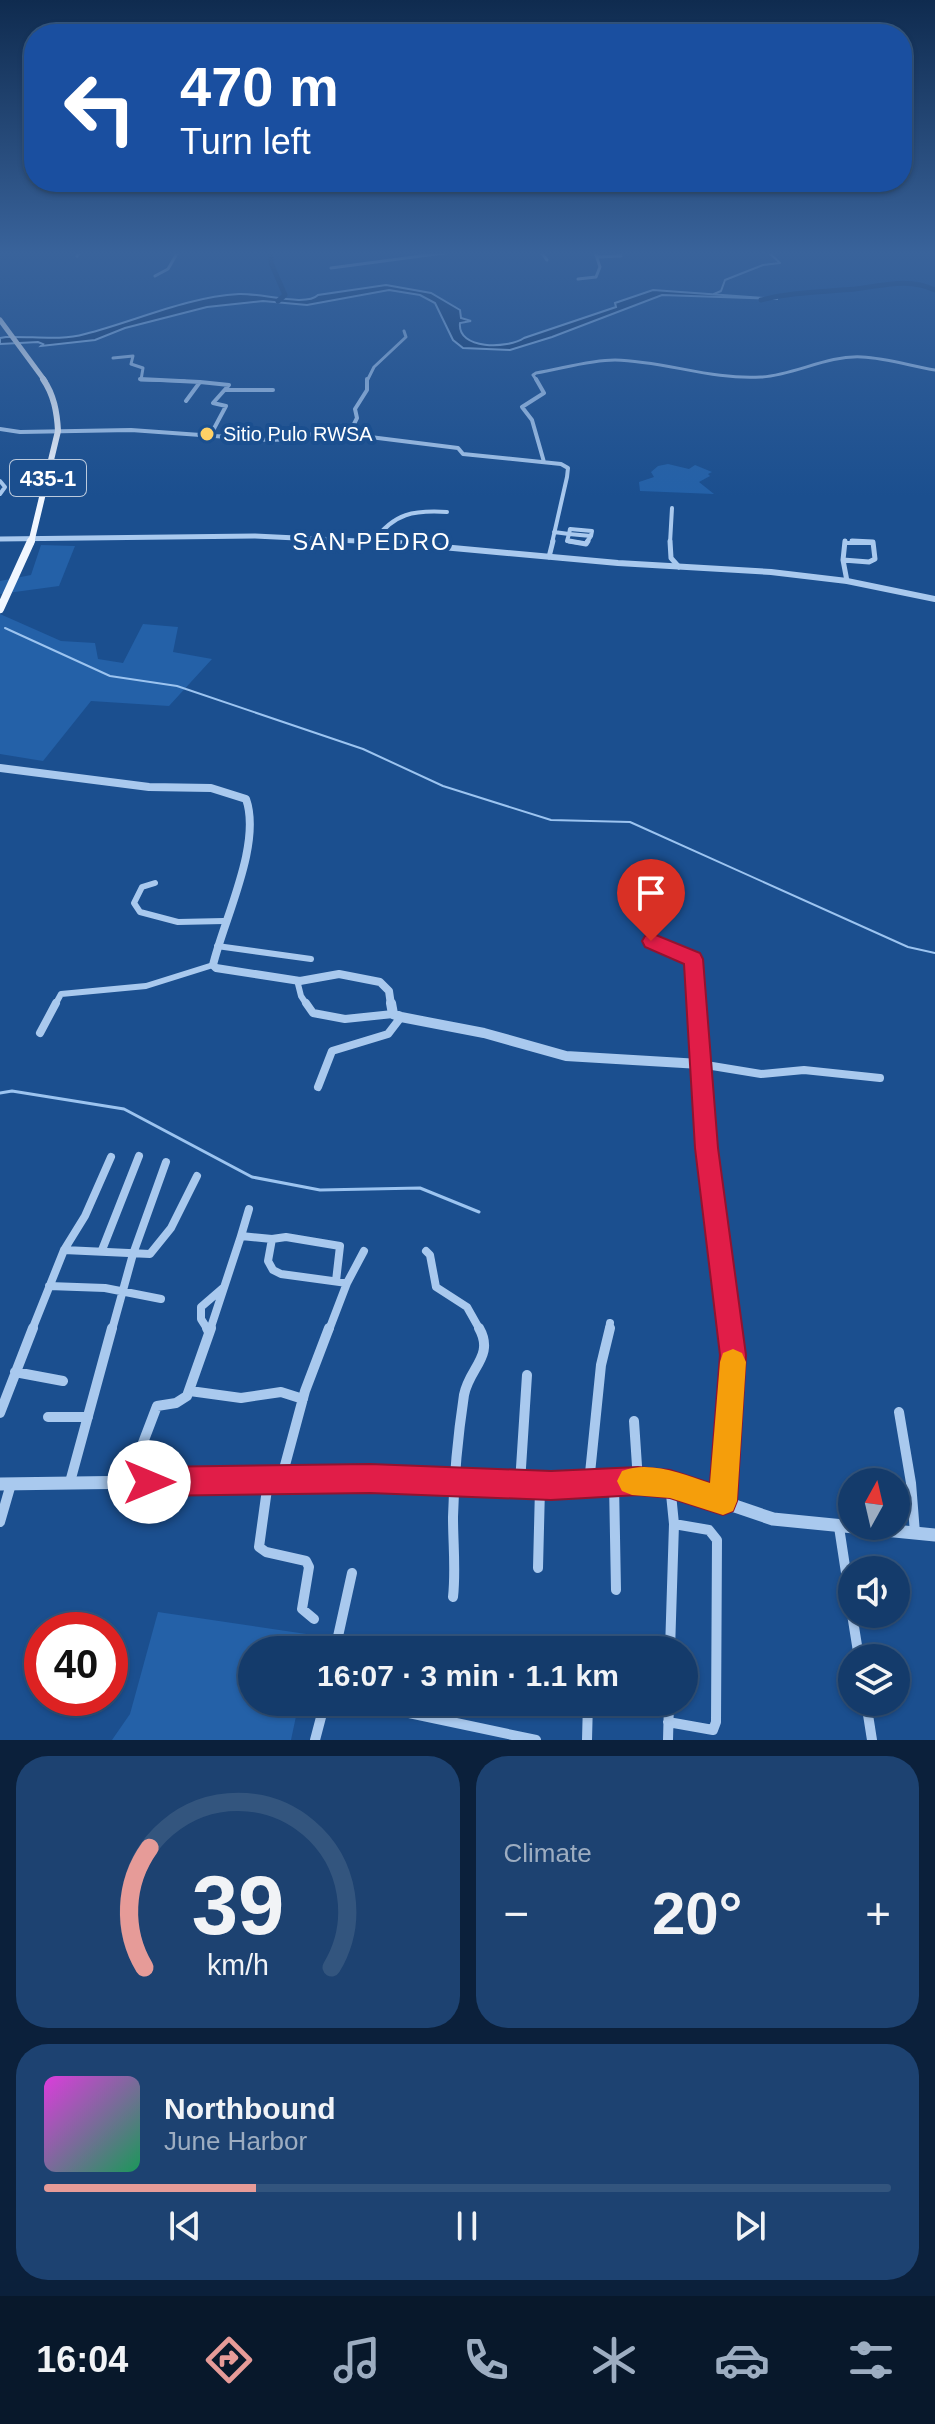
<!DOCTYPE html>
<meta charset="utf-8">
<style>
:root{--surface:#143b6b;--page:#1d4271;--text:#f1f3f6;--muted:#9dadc1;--line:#33557e;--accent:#e69b98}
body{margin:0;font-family:Helvetica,sans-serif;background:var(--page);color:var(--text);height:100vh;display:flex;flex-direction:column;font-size:30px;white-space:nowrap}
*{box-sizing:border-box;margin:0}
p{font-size:26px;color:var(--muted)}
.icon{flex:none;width:44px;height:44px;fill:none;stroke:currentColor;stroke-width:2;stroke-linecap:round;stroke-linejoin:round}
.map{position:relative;height:1740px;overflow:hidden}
.details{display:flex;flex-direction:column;gap:16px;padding:16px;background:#0b203b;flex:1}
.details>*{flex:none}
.banner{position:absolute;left:24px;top:24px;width:888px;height:168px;border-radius:32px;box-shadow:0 2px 6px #0004,0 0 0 2px var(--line);background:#1a4fa0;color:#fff;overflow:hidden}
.needle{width:52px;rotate:8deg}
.fabs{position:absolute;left:838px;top:1468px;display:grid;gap:16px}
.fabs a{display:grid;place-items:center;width:72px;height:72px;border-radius:50%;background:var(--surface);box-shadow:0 2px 6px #0004,0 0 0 2px var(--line);font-size:40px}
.speed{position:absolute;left:24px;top:1612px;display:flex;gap:16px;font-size:40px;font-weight:700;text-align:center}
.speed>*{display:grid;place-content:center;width:104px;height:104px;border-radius:50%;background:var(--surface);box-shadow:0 2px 6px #0004,0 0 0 2px var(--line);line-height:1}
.speed .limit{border:12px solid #d22;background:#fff;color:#111}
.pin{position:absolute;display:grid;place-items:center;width:68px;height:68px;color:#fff;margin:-82px -34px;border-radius:50% 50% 50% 0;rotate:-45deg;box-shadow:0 0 8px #0007}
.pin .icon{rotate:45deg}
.me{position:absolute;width:88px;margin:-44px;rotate:90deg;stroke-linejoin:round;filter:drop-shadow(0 0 6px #0008)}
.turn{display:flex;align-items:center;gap:28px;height:168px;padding:0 24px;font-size:36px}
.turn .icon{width:104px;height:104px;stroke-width:2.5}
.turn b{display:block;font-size:56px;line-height:68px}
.big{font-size:60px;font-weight:800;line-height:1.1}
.details .tile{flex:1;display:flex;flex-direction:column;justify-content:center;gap:12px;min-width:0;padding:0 28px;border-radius:32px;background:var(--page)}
.details .dial{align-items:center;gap:0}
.dial svg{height:208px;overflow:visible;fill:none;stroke:var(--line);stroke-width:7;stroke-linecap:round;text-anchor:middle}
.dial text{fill:var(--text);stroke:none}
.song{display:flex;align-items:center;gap:24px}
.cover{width:96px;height:96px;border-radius:12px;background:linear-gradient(135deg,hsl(300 70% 55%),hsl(150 70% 35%))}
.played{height:8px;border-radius:4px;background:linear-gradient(90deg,var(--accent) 25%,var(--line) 25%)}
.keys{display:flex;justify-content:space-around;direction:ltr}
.heat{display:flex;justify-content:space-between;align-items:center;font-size:44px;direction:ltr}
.details .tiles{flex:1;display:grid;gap:16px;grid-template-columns:1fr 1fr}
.tile:last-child{grid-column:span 2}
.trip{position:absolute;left:238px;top:1636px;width:460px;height:80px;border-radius:40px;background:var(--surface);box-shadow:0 2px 6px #0004,0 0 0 2px var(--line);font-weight:800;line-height:80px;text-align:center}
.tabs{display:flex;height:128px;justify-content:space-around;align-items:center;background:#08182b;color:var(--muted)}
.tabs .icon{width:56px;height:56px}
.tabs .current{color:var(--accent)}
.tabs b{font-size:36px;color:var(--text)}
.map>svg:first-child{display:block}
</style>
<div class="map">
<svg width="935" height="1740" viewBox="0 0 935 1740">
<rect width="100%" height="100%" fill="#1b4f8f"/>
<path fill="#2461a8" d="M668,464l21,5 6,-4 17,7 -4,2 2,2 -11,6 15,12 -74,-3 -1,-9 15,-5 -3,-5 7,-6z
M41,545l34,1 -16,40 -59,8v-13l31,-6z
M0,614l61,27 34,2 3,16 25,4 20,-39 35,3 -5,25 39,7 -43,47 -78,-5 -48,60 -43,-7z
M158,1612l155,23 -3,15h-58v52h47l-8,38h-179l18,-26z"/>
<path fill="#123a6d" stroke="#9cc4f0" stroke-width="2" d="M386,285l45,8 29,17 1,8 10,3 -11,2c-3,27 48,26 64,15l92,-31 -1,-4 38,-13 125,9 -116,-4 -110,42 -42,13 -47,-2 -10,-8 -18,-37 -15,-8 -31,-5 -82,15 -44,-4 -56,6 -82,21 -30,12 -54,6 2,-2 -5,-2 -38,2v-6l6,-1c26,-1 54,4 79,-3 51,-13 101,-37 154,-40 23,-1 67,13 79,1z"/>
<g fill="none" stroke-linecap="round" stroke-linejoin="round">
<path stroke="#9cc4f0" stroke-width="2" d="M714,294l7,-3 4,-11 38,-15 17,-2 -12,-11
M5,628l105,48 67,10 186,63 80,37 108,34 79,2 278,125 27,6"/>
<path stroke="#9cc4f0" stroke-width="3" d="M0,1093l12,-2 112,18 128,68 68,13 100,-2 59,24"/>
<path stroke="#123a6d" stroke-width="5" d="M271,252v11l14,32 -7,6
M761,300c32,-8 61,-8 94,-11 26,-3 54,-12 80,1"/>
<path stroke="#a9c9ee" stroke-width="3" d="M541,252l6,8
M77,256l2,-4
M597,257l24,-1
M331,268l120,-16
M155,276l13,-7 10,-17
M578,279l18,-2 4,-10 -5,-15
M113,358l20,-2 -2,8 12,4 -2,12 44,1
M367,381l7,-14 32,-30 -2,-6
M537,381l-4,-6 3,-2c25,-4 53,-13 79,-13 50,1 95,20 146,17 34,-2 66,-22 101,-20 24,1 49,9 73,13"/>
<path stroke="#a9c9ee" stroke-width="4" d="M140,379l60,3
M536,379l8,14 -22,14 10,13 12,42
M226,390h47
M186,401l14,-19 29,3 -16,18 13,3 -16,30
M0,429l20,3 111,-2 138,10 25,-1 7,-5 69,3 88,11 5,6 98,10 7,4 -1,9 -15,66
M348,436l9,-18 -2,-9 12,-19v-11
M0,481l5,6 -5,7
M554,532l15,2
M569,534l22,2
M569,534l-2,7 14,2
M569,534l1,-5 22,2 -1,5
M374,541c20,-28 40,-31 73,-29
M586,543l5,-7
M670,543l2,-35
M845,543h28"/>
<path stroke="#a9c9ee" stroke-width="5" d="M569,541l17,3 2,-3
M670,541l1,17 8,9
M845,541l-2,19 26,2 6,-3 -2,-17 -21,-1
M549,557l4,-16
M843,560l4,21"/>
<path stroke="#a9c9ee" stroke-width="6" d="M155,883l-13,4 -8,16 6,9 38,10 46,-1
M641,900l10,41 42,18 3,46
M217,946l94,13
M297,980l4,16 6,9
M55,1005l6,-11 85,-8 67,-21"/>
<path stroke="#a9c9ee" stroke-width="8" d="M306,1003l7,10 32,6 48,-5
M696,1003l4,61 61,10 43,-4 76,8
M40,1033l16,-30
M318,1087l14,-36 56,-17 13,-17
M241,1236l8,-27
M272,1239l14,-2 54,9 -4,35
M64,1250l86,4 21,-26 26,-52
M102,1250l37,-94
M426,1251l4,4 6,32 31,20 13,23
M347,1283l17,-32
M49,1286l56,2 56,11
M32,1330l32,-80 21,-34 26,-59
M112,1330l21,-76 33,-92
M208,1330l-7,-11v-12l22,-19
M210,1330l31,-94 31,3 -4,22 5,9 8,4 66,9 -18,47
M609,1330l1,-7"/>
<path stroke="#a9c9ee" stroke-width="10" d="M207,1328l2,4
M15,1372l48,9
M190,1391l51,7 40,-6 22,7
M899,1412l12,71 4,50
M0,1413l33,-85
M48,1417h40
M634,1421l4,60
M281,1480l24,-89 24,-63
M70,1482l42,-154
M128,1482l29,-76 19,-3 11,-7 24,-68
M268,1482l-9,65 7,5 40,9 3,6 -7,42 12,10
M520,1483l7,-108
M589,1483l12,-118 9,-37
M614,1483l2,107
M670,1484l4,40 -4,126
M0,1522l11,-38
M839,1527l13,85
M538,1568l2,-80
M453,1597c3,-27 0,-53 0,-80 1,-41 5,-82 11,-122 5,-27 31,-39 15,-67
M852,1614l7,44
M335,1650l17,-77
M357,1702l179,38
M866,1702l6,38
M668,1722l45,8 3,-8 1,-182 -8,-10 -35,-6
M315,1740l10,-38
M587,1740l1,-38
M668,1740l1,-38"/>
<path stroke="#a9c9ee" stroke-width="5" d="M0,539l255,-3 144,7"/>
<path stroke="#a9c9ee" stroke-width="6" d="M377,541l241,22 153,9 76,9 88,18"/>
<path stroke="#a9c9ee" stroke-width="8" d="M0,768l149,19 62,1 35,11c16,45 -22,120 -33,166l3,3 84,13 39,-7 41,8 9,9 2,14"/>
<path stroke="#a9c9ee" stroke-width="10" d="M391,1003l2,11 8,3 83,16 82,23 134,8 16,169 14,97"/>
<path stroke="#a9c9ee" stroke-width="13" d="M0,1484l370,-5 181,7 87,-5 32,3 103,35 162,16
M723,1501l10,-146 -4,-27"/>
<path stroke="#f0f6ff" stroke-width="5" d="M0,320l45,61"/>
<path stroke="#f0f6ff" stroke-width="6" d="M31,543l27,-112c-1,-19 -4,-36 -15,-52"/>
<path stroke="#f0f6ff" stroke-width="8" d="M0,609l31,-68"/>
</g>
<linearGradient id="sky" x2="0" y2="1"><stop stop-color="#0f2b4f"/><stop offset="0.51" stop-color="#39639b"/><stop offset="1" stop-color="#39639b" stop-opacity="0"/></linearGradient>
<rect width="935" height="496" fill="url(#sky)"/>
<path fill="#e11d48" stroke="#92132f" stroke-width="2" d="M651,933l49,20 3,6 15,189 28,207 -9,146 -4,10 -10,4 -53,-17 -32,-3 -87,5 -181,-7 -221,3 -10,-4 -4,-10 4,-10 10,-5 221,-3 181,7 87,-4 32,3 40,13 10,-128 -25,-207 -11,-184 -39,-17 -3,-6 3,-5z"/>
<path fill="#f59e0b" d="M733,1349l9,4 4,9 -9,139 -4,10 -10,4 -53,-17 -38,-3 -10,-4 -5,-10 5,-10c27,-11 61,3 88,12l10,-121 3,-9z"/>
<circle fill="#ffd166" stroke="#1b4f8f" stroke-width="3" cx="207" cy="434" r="8"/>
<g text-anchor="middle" stroke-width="8" stroke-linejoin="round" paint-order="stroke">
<g font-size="20" fill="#fff" stroke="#1b4f8f" text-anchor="start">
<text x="223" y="441">Sitio Pulo RWSA</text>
</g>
<rect fill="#1b4f8f" stroke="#bbcadd" stroke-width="2" x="10" y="460" width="76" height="36" rx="6"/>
<g font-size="22" font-weight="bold" fill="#fff">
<text x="48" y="486">435-1</text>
</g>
<g font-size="24" letter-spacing="2" fill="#fff" stroke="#1b4f8f">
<text x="372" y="550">SAN PEDRO</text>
</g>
</g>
</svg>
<div class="fabs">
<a><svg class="needle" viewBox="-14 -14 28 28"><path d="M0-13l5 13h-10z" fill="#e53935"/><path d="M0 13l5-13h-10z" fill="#9dadc1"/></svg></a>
<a><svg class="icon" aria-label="sound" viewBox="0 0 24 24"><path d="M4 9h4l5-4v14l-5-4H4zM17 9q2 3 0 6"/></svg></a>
<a><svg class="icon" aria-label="layers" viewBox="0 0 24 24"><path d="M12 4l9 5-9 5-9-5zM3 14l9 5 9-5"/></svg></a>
</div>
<div class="speed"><div class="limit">40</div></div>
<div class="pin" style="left:651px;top:941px;background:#d93025"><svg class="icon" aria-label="arrive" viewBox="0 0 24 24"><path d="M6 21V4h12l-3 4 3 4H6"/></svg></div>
<svg class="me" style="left:149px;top:1482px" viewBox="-20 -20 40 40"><circle r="19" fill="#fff"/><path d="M0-13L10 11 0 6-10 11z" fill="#e11d48"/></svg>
<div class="trip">16:07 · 3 min · 1.1 km</div>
<div class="banner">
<div class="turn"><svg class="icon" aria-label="left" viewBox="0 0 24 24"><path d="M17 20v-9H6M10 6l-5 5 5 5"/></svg><div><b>470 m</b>Turn left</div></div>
</div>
</div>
<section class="details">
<div class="tiles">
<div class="tile dial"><svg viewBox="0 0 100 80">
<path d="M14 69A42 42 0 1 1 86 69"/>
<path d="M14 69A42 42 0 0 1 16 23" stroke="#e69b98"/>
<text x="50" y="56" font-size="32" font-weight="700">39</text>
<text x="50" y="72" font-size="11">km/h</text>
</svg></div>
<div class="tile"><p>Climate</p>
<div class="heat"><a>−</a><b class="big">20°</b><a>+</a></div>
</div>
<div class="tile">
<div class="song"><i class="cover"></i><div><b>Northbound</b><p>June Harbor</p></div></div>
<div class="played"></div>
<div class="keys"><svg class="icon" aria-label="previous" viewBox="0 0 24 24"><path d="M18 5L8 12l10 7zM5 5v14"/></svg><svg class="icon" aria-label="pause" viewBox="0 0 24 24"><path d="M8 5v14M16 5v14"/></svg><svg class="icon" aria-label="next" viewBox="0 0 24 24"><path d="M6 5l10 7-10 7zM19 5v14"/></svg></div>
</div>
</div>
</section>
<nav class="tabs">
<b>16:04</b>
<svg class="icon current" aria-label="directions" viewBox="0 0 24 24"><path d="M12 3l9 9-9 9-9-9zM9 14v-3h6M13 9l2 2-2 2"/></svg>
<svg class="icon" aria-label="music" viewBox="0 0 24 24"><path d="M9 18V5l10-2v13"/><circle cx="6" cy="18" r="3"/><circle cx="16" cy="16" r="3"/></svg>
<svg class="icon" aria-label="phone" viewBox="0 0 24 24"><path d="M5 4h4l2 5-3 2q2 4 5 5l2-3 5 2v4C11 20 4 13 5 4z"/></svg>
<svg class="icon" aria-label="climate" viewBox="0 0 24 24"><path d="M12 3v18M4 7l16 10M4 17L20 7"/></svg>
<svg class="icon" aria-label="car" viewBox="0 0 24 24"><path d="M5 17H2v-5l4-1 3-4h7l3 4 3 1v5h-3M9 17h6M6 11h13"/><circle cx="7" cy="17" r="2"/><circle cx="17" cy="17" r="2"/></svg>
<svg class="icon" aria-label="filters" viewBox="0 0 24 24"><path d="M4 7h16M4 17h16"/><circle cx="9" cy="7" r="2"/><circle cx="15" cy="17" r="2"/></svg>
</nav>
